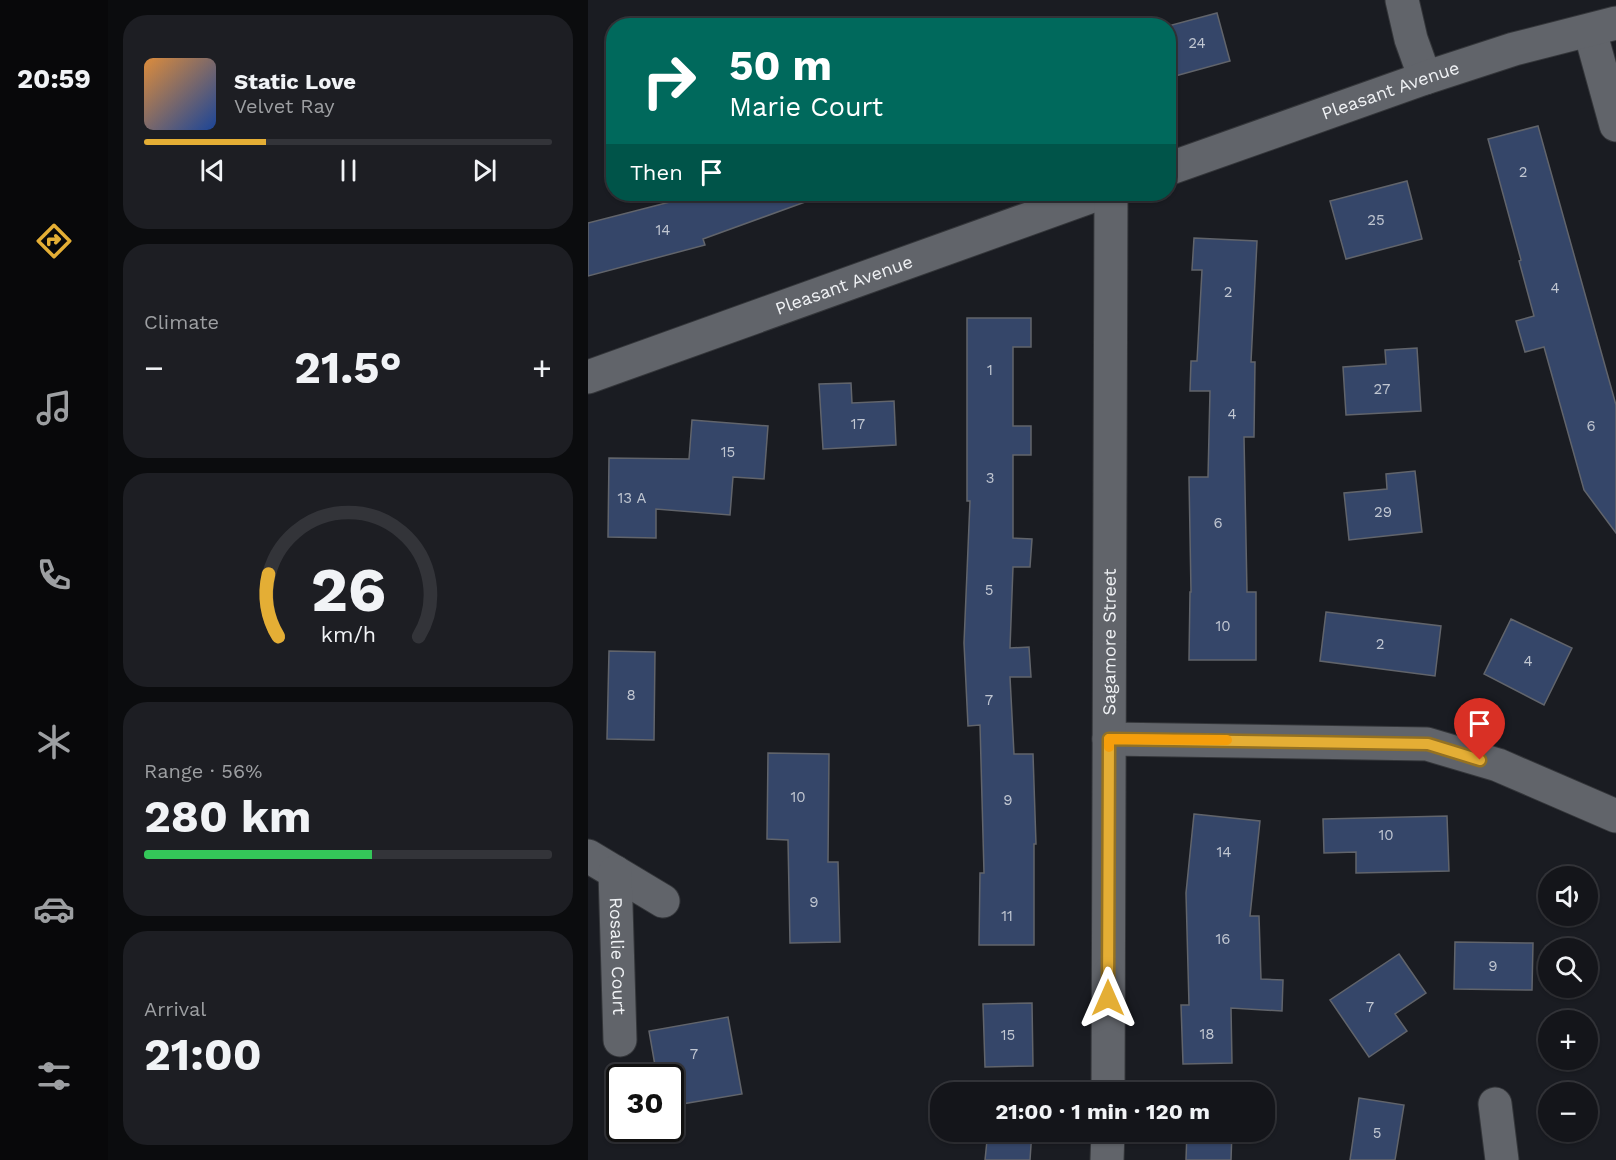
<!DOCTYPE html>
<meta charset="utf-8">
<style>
:root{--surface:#14151a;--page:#1d1e23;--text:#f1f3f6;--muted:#9d9fa2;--line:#333439;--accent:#e4ae35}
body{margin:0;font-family:"Work Sans",sans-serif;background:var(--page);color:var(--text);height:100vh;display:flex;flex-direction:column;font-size:22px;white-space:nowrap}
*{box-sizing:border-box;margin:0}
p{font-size:20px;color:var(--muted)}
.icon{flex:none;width:33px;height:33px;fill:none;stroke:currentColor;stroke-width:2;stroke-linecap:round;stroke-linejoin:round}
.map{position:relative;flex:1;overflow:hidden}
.panel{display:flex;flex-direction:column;gap:15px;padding:15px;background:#0b0c0e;width:480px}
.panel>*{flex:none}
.guide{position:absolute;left:18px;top:18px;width:570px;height:183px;border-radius:24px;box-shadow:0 2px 4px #0004,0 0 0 2px var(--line);background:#00695c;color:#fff;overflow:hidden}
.buttons{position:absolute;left:950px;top:866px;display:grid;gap:12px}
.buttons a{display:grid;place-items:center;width:60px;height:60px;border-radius:50%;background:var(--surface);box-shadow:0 2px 4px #0004,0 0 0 2px var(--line);font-size:30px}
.speed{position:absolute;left:18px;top:1064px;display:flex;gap:12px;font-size:30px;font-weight:700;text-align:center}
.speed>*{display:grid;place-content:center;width:78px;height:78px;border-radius:50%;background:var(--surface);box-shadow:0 2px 4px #0004,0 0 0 2px var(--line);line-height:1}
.speed .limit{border:3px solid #111;border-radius:9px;background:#fff;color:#111}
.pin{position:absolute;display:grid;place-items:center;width:51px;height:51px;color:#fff;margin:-62px -26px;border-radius:50% 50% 50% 0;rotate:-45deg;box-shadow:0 0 6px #0007}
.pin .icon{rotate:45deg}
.me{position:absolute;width:66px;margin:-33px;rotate:0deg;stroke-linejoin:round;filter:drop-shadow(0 0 4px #0008)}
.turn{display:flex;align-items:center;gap:21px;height:126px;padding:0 24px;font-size:27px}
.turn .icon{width:78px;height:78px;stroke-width:2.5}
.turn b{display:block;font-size:42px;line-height:51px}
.then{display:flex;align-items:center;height:57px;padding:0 24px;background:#0003;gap:12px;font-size:22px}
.big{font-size:45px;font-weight:700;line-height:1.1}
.panel .card{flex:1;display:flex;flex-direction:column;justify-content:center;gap:9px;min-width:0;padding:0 21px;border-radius:24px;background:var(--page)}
.panel .dial{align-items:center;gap:0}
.dial svg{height:156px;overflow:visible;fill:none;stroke:var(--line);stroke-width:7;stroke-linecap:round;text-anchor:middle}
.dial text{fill:var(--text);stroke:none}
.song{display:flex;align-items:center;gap:18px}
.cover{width:72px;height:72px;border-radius:9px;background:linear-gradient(135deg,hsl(30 70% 55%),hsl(220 70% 35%))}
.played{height:6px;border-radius:3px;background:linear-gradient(90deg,var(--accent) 30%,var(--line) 30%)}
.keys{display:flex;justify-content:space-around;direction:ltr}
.heat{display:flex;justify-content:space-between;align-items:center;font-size:33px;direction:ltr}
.charge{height:9px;border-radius:4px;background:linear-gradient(90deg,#34c759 56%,var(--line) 0)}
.trip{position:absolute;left:342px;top:1082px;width:345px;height:60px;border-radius:24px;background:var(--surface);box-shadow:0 2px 4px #0004,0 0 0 2px var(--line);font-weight:700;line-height:60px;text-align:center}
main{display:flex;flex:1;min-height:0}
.dock{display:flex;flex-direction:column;width:108px;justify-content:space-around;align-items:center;background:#08080a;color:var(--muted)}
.dock .icon{width:42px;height:42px}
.dock .on{color:var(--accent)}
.dock b{font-size:27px;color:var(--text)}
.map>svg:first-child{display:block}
</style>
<main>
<nav class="dock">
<b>20:59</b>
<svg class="icon on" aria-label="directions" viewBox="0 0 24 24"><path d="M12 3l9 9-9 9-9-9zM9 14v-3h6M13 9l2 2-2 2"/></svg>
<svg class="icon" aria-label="music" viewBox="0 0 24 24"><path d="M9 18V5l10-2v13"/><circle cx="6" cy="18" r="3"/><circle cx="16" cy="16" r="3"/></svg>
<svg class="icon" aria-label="phone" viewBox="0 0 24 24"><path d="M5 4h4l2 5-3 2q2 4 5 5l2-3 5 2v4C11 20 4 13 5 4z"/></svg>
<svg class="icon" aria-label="climate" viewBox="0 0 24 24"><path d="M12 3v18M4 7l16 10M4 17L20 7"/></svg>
<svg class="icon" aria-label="car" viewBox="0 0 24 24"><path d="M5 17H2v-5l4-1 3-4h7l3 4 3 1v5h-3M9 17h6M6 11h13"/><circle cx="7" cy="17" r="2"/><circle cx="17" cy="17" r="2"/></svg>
<svg class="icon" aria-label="filters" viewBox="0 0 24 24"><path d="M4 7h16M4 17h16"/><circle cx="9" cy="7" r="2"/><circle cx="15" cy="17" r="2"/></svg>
</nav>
<section class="panel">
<div class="card">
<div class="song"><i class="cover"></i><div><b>Static Love</b><p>Velvet Ray</p></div></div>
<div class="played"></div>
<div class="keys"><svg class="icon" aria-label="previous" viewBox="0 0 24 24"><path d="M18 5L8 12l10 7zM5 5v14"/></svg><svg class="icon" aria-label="pause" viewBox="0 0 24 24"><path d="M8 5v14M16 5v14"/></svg><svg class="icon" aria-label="next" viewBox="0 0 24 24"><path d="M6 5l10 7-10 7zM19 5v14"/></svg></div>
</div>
<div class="card"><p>Climate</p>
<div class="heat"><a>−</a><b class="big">21.5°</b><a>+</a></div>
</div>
<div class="card dial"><svg viewBox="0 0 100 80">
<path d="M14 69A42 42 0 1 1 86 69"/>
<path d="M14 69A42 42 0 0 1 9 37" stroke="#e4ae35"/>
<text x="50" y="56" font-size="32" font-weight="700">26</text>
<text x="50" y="72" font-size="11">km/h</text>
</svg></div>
<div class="card"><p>Range · 56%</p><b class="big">280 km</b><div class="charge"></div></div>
<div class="card"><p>Arrival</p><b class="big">21:00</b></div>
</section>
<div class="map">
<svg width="1028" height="1160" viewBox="0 0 1028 1160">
<rect width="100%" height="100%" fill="#1a1c22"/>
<path fill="#354669" stroke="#61646b" stroke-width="1.5" d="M629,13l13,48 -62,17v-52z
M950,126l78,279v128l-32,-43 -40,-143 -19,5 -9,-31 18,-5 -15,-55 2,-1 -33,-121z
M819,181l15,58 -76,20 -16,-58z
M113,194h118v3l-116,42 2,6 -117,31v-53z
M606,238l63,3 -6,121h4l-1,75h-10l3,155h9v68h-67l1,-68h1l-2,-115h19l2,-86h-20l1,-30h6l5,-91h-10z
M379,318h64v29h-18v79h18v29h-18v83l19,1 -2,28h-17l-3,81 19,-1 2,30h-21l4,77h19l3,90h-2v101h-55l1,-72h4l-4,-148 -12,1 -4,-83 6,-142h-3z
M829,348l4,63 -75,4 -3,-48 43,-3 -1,-14z
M263,383l1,20 42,-2 2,44 -73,4 -4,-65z
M104,420l76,6 -4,53 -31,-2 -3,38 -74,-6v29l-48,-1 1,-79 80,1z
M827,471l7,61 -73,8 -5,-47 43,-4 -1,-15z
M738,612l115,14 -6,50 -115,-15z
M923,619l61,29 -28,57 -60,-31z
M21,651l46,1 -1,88 -47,-1z
M180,753l61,1 -1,108h10l2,80 -50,1 -2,-103 -21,-1z
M606,814l66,7 -10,95h9l2,63 22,1 -1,31 -51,-3 1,55 -49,1 -2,-59h8l-3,-112z
M859,816l2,55 -93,2v-21l-32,1 -1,-34z
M867,942l78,1 -1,47 -78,-1z
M811,954l27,39 -31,21 12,17 -38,26 -39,-57z
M444,1003l1,63 -48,1 -2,-63z
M140,1017l14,77 -72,12v-29h-13l-8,-46z
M771,1098l45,7 -9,55h-45z
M400,1131h44l-2,29h-45z
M599,1131h45l-1,29h-45z"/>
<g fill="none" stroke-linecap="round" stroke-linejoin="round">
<defs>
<g id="minor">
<path d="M814,0l9,39 14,39"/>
<path d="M1002,31l26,94"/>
<path id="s1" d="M580,169l257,-91 89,-29 102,-26"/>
<path id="s2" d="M0,377l510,-183"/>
<path d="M521,739l318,5 71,21 118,51"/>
<path d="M0,856l75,45"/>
<path id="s3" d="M27,872l5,168"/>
<path id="s4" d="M520,1092l3,-898"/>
<path d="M907,1104l7,56"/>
<path d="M519,1160l1,-29"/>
</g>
</defs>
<use href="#minor" stroke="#34363a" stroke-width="35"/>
<use href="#minor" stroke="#61646a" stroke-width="33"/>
</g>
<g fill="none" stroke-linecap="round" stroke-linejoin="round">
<defs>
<path id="route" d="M520,998l1,-259 319,5 52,16"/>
</defs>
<use href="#route" stroke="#947122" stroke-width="15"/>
<use href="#route" stroke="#e4ae35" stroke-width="10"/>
<path stroke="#f59e0b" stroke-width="10" d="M521,747v-8l118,1"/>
</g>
<g text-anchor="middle" stroke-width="6" stroke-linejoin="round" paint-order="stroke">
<g font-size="15" fill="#c0c6d1">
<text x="609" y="48">24</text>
<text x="935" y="177">2</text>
<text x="788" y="225">25</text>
<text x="75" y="235">14</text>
<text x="967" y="293">4</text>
<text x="640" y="297">2</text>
<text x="402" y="375">1</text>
<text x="794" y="394">27</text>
<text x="644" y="419">4</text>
<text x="270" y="429">17</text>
<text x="1003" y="431">6</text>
<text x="140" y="457">15</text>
<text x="402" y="483">3</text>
<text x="44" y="503">13 A</text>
<text x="795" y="517">29</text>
<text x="630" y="528">6</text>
<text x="401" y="595">5</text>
<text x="635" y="631">10</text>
<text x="792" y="649">2</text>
<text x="940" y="666">4</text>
<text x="43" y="700">8</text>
<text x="401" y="705">7</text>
<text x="210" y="802">10</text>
<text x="420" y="805">9</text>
<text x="798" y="840">10</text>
<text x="636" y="857">14</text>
<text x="226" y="907">9</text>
<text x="419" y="921">11</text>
<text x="635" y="944">16</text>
<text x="905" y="971">9</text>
<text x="782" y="1012">7</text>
<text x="619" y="1039">18</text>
<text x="420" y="1040">15</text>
<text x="106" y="1059">7</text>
<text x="789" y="1138">5</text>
</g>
<g font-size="18" fill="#eff1f4" stroke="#060709">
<text dy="6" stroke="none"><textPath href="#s1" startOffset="236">Pleasant Avenue</textPath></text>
<text dy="6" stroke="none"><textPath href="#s2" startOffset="272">Pleasant Avenue</textPath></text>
<text dy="6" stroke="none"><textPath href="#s4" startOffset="450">Sagamore Street</textPath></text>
<text dy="6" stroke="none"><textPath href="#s3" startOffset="84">Rosalie Court</textPath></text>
</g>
</g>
</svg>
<div class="buttons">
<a><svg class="icon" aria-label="sound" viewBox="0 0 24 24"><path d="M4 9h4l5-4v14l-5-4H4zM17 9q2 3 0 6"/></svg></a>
<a><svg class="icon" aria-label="search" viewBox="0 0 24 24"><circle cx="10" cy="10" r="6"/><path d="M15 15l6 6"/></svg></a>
<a>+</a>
<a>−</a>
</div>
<div class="speed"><div class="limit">30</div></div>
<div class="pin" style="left:892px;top:760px;background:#d93025"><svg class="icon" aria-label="arrive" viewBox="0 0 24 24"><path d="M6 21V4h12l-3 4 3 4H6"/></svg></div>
<svg class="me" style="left:520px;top:998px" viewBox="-20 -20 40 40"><path d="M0-17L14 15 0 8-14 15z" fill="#e4ae35" stroke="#fff" stroke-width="4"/></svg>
<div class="trip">21:00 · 1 min · 120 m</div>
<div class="guide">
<div class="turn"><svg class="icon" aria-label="right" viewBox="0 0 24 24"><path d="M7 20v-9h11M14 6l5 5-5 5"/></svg><div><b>50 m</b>Marie Court</div></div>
<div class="then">Then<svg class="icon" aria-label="arrive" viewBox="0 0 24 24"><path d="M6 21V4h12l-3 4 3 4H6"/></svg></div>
</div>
</div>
</main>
